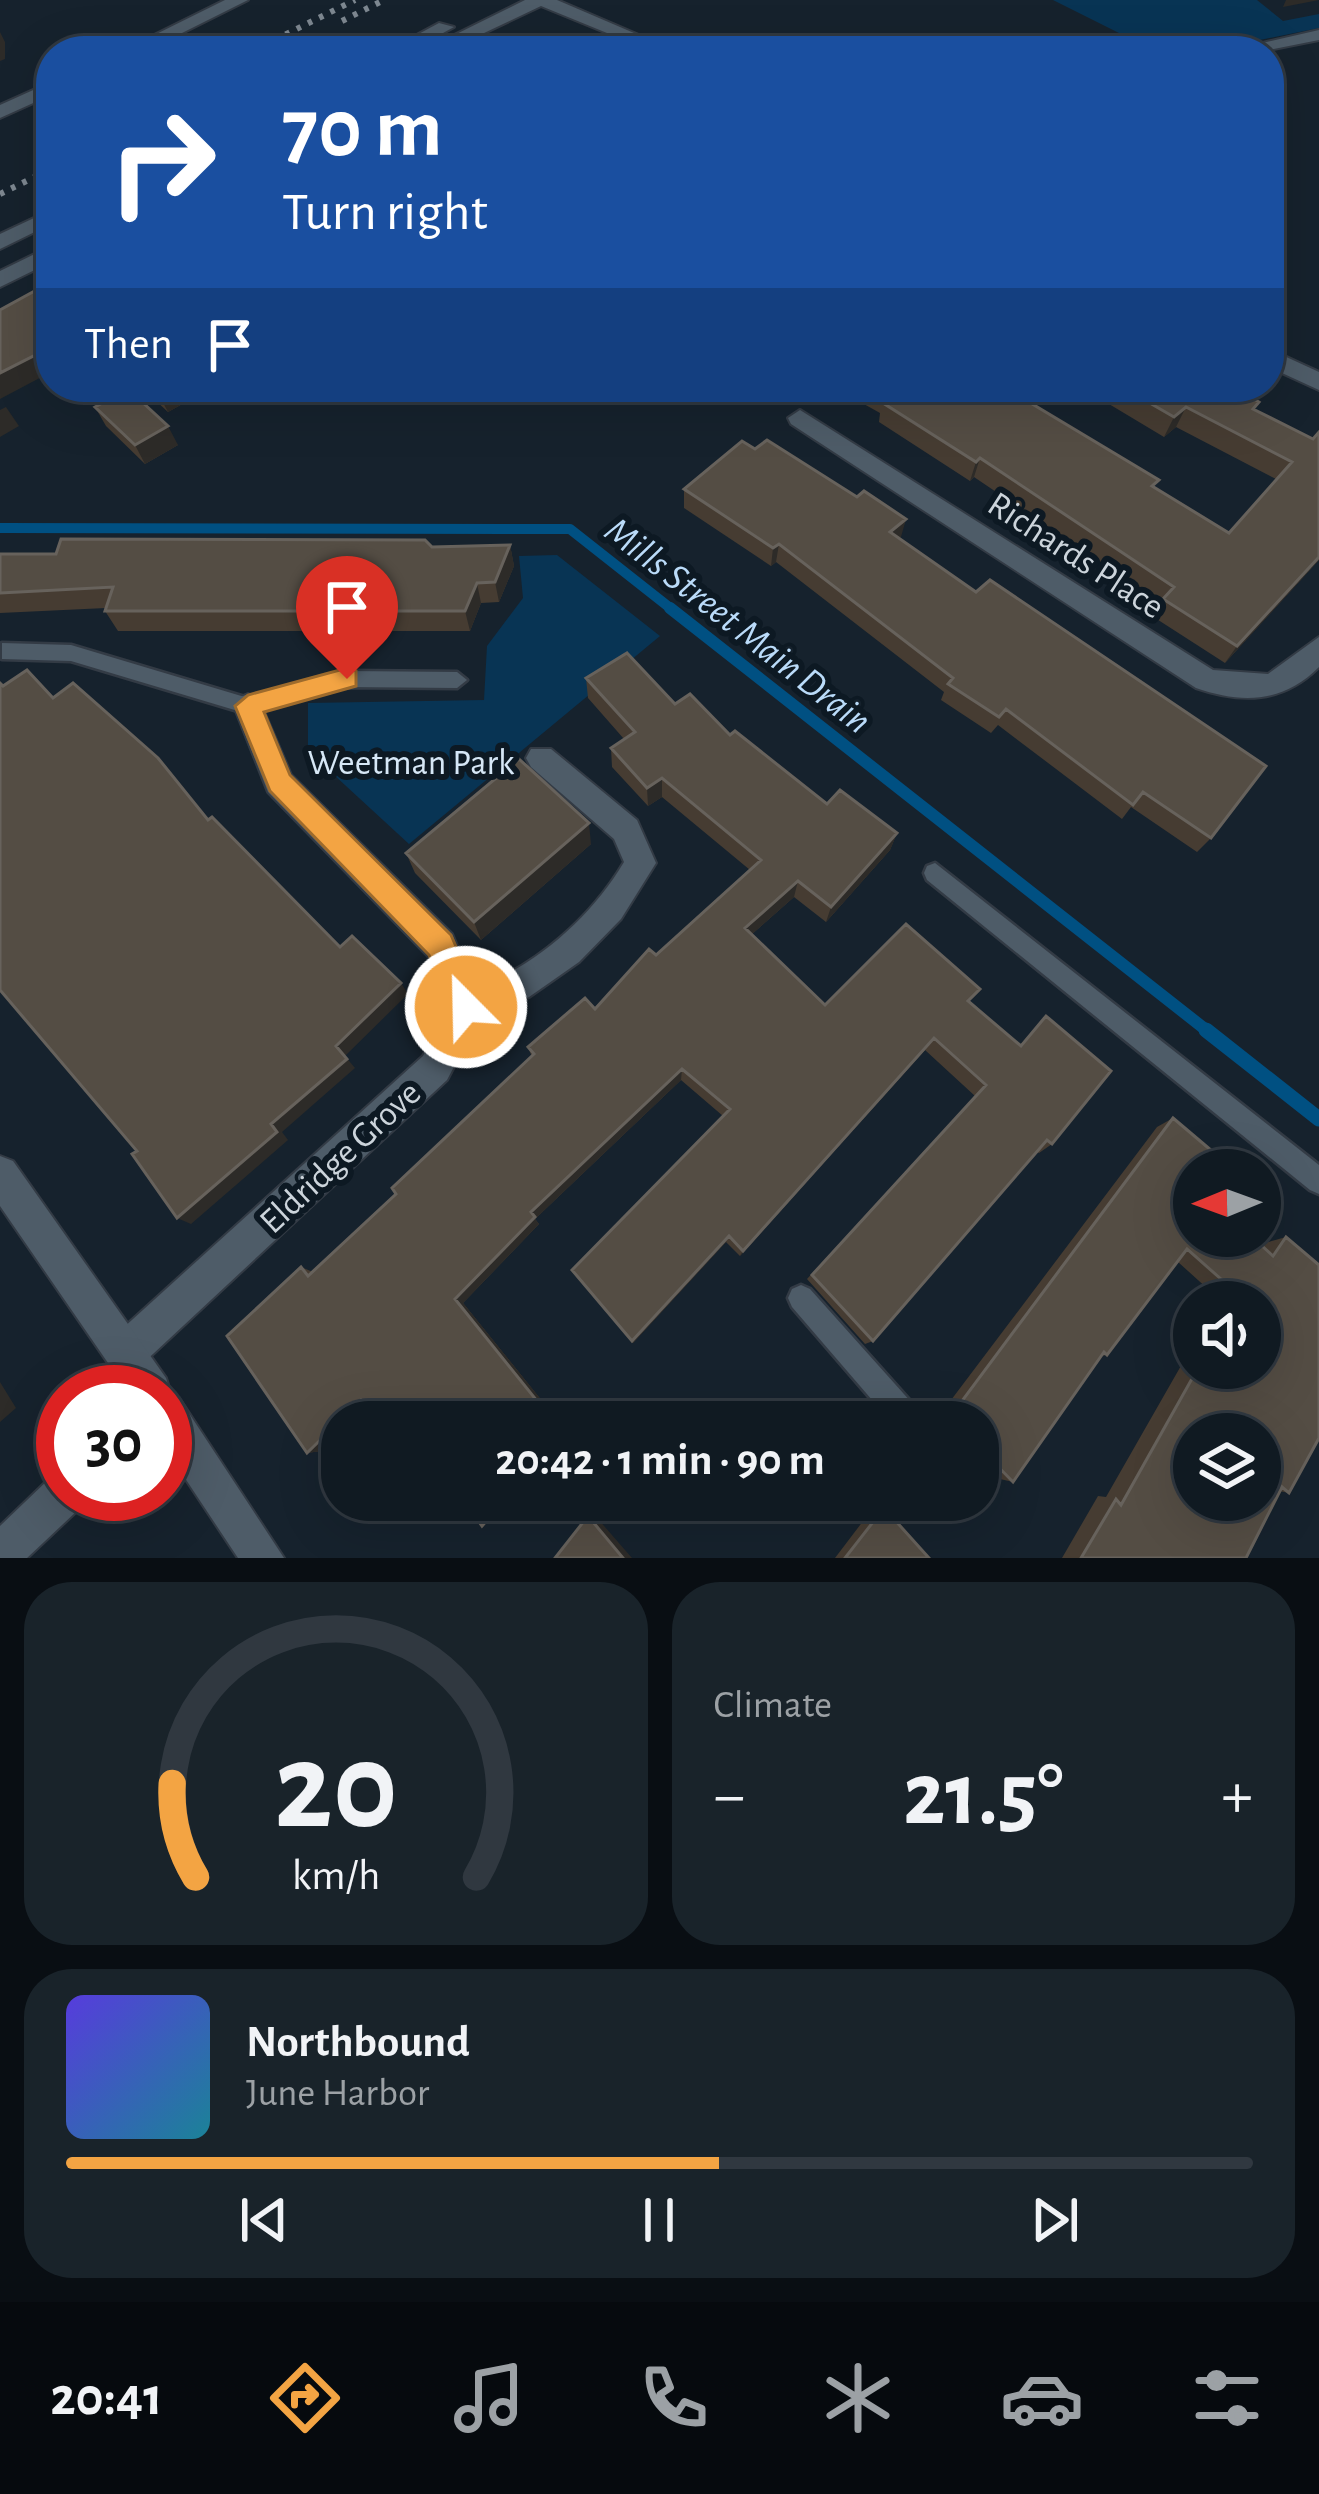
<!DOCTYPE html>
<meta charset="utf-8">
<style>
:root{--surface:#101a22;--page:#19232a;--text:#f1f3f6;--muted:#9ca1a5;--line:#303840;--accent:#f3a443}
body{margin:0;font-family:"Alegreya Sans",sans-serif;background:var(--page);color:var(--text);height:100vh;display:flex;flex-direction:column;font-size:45px;white-space:nowrap}
*{box-sizing:border-box;margin:0}
p{font-size:39px;color:var(--muted)}
.icon{flex:none;width:66px;height:66px;fill:none;stroke:currentColor;stroke-width:2;stroke-linecap:round;stroke-linejoin:round}
.map{position:relative;height:1558px;overflow:hidden}
.drawer{display:flex;flex-direction:column;gap:24px;padding:24px;background:#090e13;flex:1}
.drawer>*{flex:none}
.hud{position:absolute;left:36px;top:36px;width:1248px;height:366px;border-radius:48px;box-shadow:0 12px 48px #0002,0 0 0 3px var(--line);background:#1a4fa0;color:#fff;overflow:hidden}
.needle{width:78px;rotate:269deg}
.fabs{position:absolute;left:1173px;top:1149px;display:grid;gap:24px}
.fabs a{display:grid;place-items:center;width:108px;height:108px;border-radius:50%;background:var(--surface);box-shadow:0 12px 48px #0002,0 0 0 3px var(--line);font-size:60px}
.speed{position:absolute;left:36px;top:1365px;display:flex;gap:24px;font-size:60px;font-weight:700;text-align:center}
.speed>*{display:grid;place-content:center;width:156px;height:156px;border-radius:50%;background:var(--surface);box-shadow:0 12px 48px #0002,0 0 0 3px var(--line);line-height:1}
.speed .limit{border:18px solid #d22;background:#fff;color:#111}
.pin{position:absolute;display:grid;place-items:center;width:102px;height:102px;color:#fff;margin:-123px -51px;border-radius:50% 50% 50% 0;rotate:-45deg;box-shadow:0 0 12px #0007}
.pin .icon{rotate:45deg}
.me{position:absolute;width:132px;margin:-66px;rotate:337deg;stroke-linejoin:round;filter:drop-shadow(0 0 9px #0008)}
.turn{display:flex;align-items:center;gap:42px;height:252px;padding:0 48px;font-size:54px}
.turn .icon{width:156px;height:156px;stroke-width:2.5}
.turn b{display:block;font-size:84px;line-height:102px}
.then{display:flex;align-items:center;height:114px;padding:0 48px;background:#0003;gap:24px;font-size:45px}
.big{font-size:90px;font-weight:700;line-height:1.1}
.drawer .card{flex:1;display:flex;flex-direction:column;justify-content:center;gap:18px;min-width:0;padding:0 42px;border-radius:48px;background:var(--page)}
.drawer .dial{align-items:center;gap:0}
.dial svg{height:312px;overflow:visible;fill:none;stroke:var(--line);stroke-width:7;stroke-linecap:round;text-anchor:middle}
.dial text{fill:var(--text);stroke:none}
.song{display:flex;align-items:center;gap:36px}
.cover{width:144px;height:144px;border-radius:18px;background:linear-gradient(135deg,hsl(250 70% 55%),hsl(190 70% 35%))}
.played{height:12px;border-radius:6px;background:linear-gradient(90deg,var(--accent) 55%,var(--line) 55%)}
.keys{display:flex;justify-content:space-around;direction:ltr}
.heat{display:flex;justify-content:space-between;align-items:center;font-size:66px;direction:ltr}
.drawer .tiles{flex:1;display:grid;gap:24px;grid-template-columns:1fr 1fr}
.card:last-child{grid-column:span 2}
.trip{position:absolute;left:321px;top:1401px;width:678px;height:120px;border-radius:48px;background:var(--surface);box-shadow:0 12px 48px #0002,0 0 0 3px var(--line);font-weight:700;line-height:120px;text-align:center}
.menu{display:flex;height:192px;justify-content:space-around;align-items:center;background:#060a0e;color:var(--muted)}
.menu .icon{width:84px;height:84px}
.menu .selected{color:var(--accent)}
.menu b{font-size:54px;color:var(--text)}
.map>svg:first-child{display:block}
</style>
<div class="map">
<svg width="1319" height="1558" viewBox="0 0 1319 1558">
<rect width="100%" height="100%" fill="#16222d"/>
<path fill="#083454" d="M1053,0h204l26,21 36,-7v14l-79,16 -62,-2 -29,6z
M557,555l103,81 -251,208 -101,-93v-48l176,-3 3,-54 36,-48 -4,-42z"/>
<g fill="none" stroke-linecap="round" stroke-linejoin="round">
<path stroke="#005082" stroke-width="10" d="M0,528l570,1 104,82"/>
<path stroke="#005082" stroke-width="12" d="M670,608l540,425"/>
<path stroke="#005082" stroke-width="15" d="M1206,1030l113,89"/>
<defs>
<path id="service" d="M2,643l69,2 177,53 99,-27 110,1 10,8 -10,8 -110,-1 -99,27 -177,-53 -69,-2z
M935,863l384,302v29l-9,-4 -383,-310 -3,-7 3,-7z
M801,1285l9,4 110,123 4,10h-33l-99,-115 -4,-9 4,-9z"/>
<path id="minor" d="M1319,30v10l-55,11h-37z
M800,410l413,260 55,4 51,-37v30c-36,36 -77,37 -123,21l-405,-264 -3,-6z
M248,694l10,4 33,77 161,159 23,54c61,-21 117,-72 149,-126l-10,-23 -83,-72 -5,-9 5,-9h20l86,71 19,43 -35,56 -42,43 -50,35 -50,22 -32,61 -308,287 -14,6 -14,-6 -6,-14 6,-14 312,-283 27,-50 -22,-50 -160,-164 -34,-86 4,-8z
M63,1474v20h22l-6,15 -52,49h-27v-32l49,-47z"/>
<path id="tertiary" d="M225,0h23l-102,51h-24z
M51,82v13l-51,23v-13z
M0,1156l13,5 153,217 5,16 8,4 105,160h-46l-73,-110v-56h-37l-128,-186z"/>
<path id="secondary" d="M525,0h32l119,51h-25l-110,-45 -95,45h-24z
M439,23l15,4 -44,24h-23z
M51,210v14l-51,25v-15z
M51,246v16l-51,25v-16z
M1269,349l50,23v18l-50,-23z"/>
</defs>
<use href="#service" stroke="#333b45" stroke-width="5"/>
<use href="#minor" stroke="#333b45" stroke-width="4"/>
<use href="#tertiary" stroke="#333b45" stroke-width="4"/>
<use href="#secondary" stroke="#333b45" stroke-width="4"/>
<use href="#service" fill="#4e5c68" fill-rule="evenodd"/>
<use href="#minor" fill="#4e5c68" fill-rule="evenodd"/>
<use href="#tertiary" fill="#4e5c68" fill-rule="evenodd"/>
<use href="#secondary" fill="#4e5c68" fill-rule="evenodd"/>
<path stroke="#7d8790" stroke-width="6" stroke-dasharray="4.5 8" stroke-linecap="butt" d="M342,21l42,-21
M252,51l103,-51
M0,194l51,-25"/>
</g>
<path fill="#463c32" d="M141,387h72l-45,25z
M837,387h167l151,101 74,45 47,-54 -100,-52 -12,10 -55,-33 6,-13 -7,-4h126l20,23 59,29 6,-7v128l-94,103 -73,-47 9,-13 -187,-126 -4,4 -91,-59 1,-9 -43,-24z
M95,407l83,38 -33,19 -39,-38z
M755,449l151,70 -7,20 312,299 -14,14 -66,-45 -9,12 -124,-94 -7,8 -50,-33 3,-8 -168,-130 -5,4 -87,-58v-19z
M510,545l4,21 -15,36 -18,1 -11,28h-352l-13,-20 1,-3 -106,5v-59z
M586,678l89,26 55,31 97,69 70,29 -7,17 -64,72 -32,-25 -43,38 74,70 144,-3 51,43 26,-29 6,128 -13,9 -2,-1 -164,189 -8,3 -58,-65 168,-183 -50,-46 -185,206 -14,-14 -93,101 -58,-68 148,-159 -42,-36 -146,139 4,5 -76,79 96,119h-182l-11,-15 -16,15h-8v8l-21,21 -14,2 -6,-186 12,5 83,-78 136,-137 -4,-10 67,-38 155,-139 -88,-73 -14,9 -36,-39 -1,-19 13,-9 -36,-41z
M591,844l-110,96 -66,-67 -9,-20z
M1173,1118l21,52v66l68,10 3,-3 21,-6 3,256 -10,-2 -33,67h-184l36,-62 8,1 88,-154v25h66v-66h-43l2,-3 -41,-37 -71,93 -6,1 -88,126 -13,-3 -22,-23v-34h-33l-6,-6 218,-289z
M876,1504l8,4 45,50h-94z"/>
<path fill="#2d2b28" d="M1286,0h33l-36,7z
M0,32l5,10v17l-5,2z
M51,347v25l-51,27v-26z
M169,387h44l-45,25 -10,-19z
M6,407l13,19 -19,11v-27z
M1186,407l-10,20 -12,10 10,-20z
M168,426l10,19 -33,19 -10,-19z
M980,458l-6,19 -4,4 6,-19z
M906,519l-5,18 -15,13 4,-18z
M779,544l-3,18 -5,4 2,-18z
M510,545l4,21 -15,36 -4,-20z
M1319,557v3l-94,103 12,-17z
M477,583l4,20 -11,28 -5,-20z
M662,778v19l-14,9 -1,-18z
M589,823l2,21 -110,96 -7,-18z
M897,833l-7,17 -64,72 5,-15z
M798,881l-4,16 -52,46 3,-15z
M401,983l7,11 -63,62 10,12 -73,64 6,8 -97,84 -14,-6 94,-94 65,-78z
M934,1038l-9,12 -185,206 3,-5z
M682,1069l-1,11 -146,139 4,5 -76,79 96,119h-5l-99,-123 76,-87z
M729,1236l-3,6 -93,101 -1,-2z
M0,1382l16,26 -16,14z
M361,1400h11l-22,22h-8v8l-21,21 -14,2z
M591,1511l41,47h-9l-35,-42z"/>
<path fill="#544d44" stroke="#67625c" stroke-width="3" fill-rule="evenodd" d="M51,282v65l-51,26v-63z
M152,387h17l-11,6z
M872,387h132l155,93 -7,6 77,47 63,-71 -106,-55 -12,10 -52,-30h112l25,15 -6,7 60,30 6,-7v125l-82,89 -74,-47 11,-12 -194,-129 -4,4 -93,-59 7,-6z
M128,389l40,37 -33,19 -40,-38z
M767,440l90,57 7,-6 42,28 -16,13 86,60 14,-12 276,186 -55,72 -68,-46 -10,13 -127,-96 -7,8 -51,-33 5,-6 -174,-134 -6,4 -89,-59 58,-48 13,8z
M61,539l364,1 7,7 78,-2 -15,37 -18,1 -12,28h-360l8,-24 -113,6v-39h56z
M627,653l48,51 15,-10 40,41 5,-4 92,73 13,-14 57,43 -66,74 -33,-26 -53,47 80,77 81,-81 74,65 -12,12 53,45 25,-30 65,55 -59,73 -5,-4 -174,201 -61,-66 174,-190 -52,-47 -191,213 -14,-15 -97,105 -60,-71 158,-161 -48,-40 -151,143 4,5 -80,82 99,123h-177l-16,-22 -54,53 -80,-117 74,-69 7,9 88,-82 -4,-6 142,-134 -6,-7 57,-49 10,11 54,-60 7,6 105,-95 -99,-82 -15,10 -36,-40 24,-16 -49,-54z
M27,670l26,28 20,-15 85,75 50,62 4,-3 128,130 12,-11 49,47 -65,63 11,13 -76,65 6,8 -100,86 -45,-64 5,-3 -137,-161v-307l3,3z
M519,759l70,64 -115,99 -68,-69z
M1173,1118l59,50 -1,2h-37v66h57l22,20 13,-19 33,28v173l-30,55 -7,-6 -36,71h-165l35,-59 5,6 77,-137h62v-66h-25l4,-7 -52,-46 -80,106 -3,-3 -91,130 -35,-36v-24h-23l-5,-5zM1194,1434h66v66h-66z
M463,1500h42l-23,26z
M884,1508l45,50h-84z
M588,1516l35,42h-68z"/>
<path fill="#f3a443" stroke="#9e6b2c" stroke-width="3" d="M347,668l9,3v15l-92,26 26,63 161,160 31,72 -5,11 -11,4 -10,-4 -27,-63 -159,-164 -35,-85 13,-11z"/>
<g text-anchor="middle" stroke-width="12" stroke-linejoin="round" paint-order="stroke">
<g font-size="36" fill="#ccd4db" stroke="#0d1923">
<text transform="translate(1077 554) rotate(33)" y="13">Richards Place</text>
<text transform="translate(339 1156) rotate(-43)" y="13">Eldridge Grove</text>
</g>
<g font-size="36" fill="#d6e7f6" stroke="#0d1923">
<text x="411" y="774">Weetman Park</text>
</g>
<g font-size="39" font-style="italic" fill="#badbf9" stroke="#0d1923">
<text transform="translate(739 624) rotate(38)" y="14">Mills Street Main Drain</text>
</g>
</g>
</svg>
<div class="fabs">
<a><svg class="needle" viewBox="-14 -14 28 28"><path d="M0-13l5 13h-10z" fill="#e53935"/><path d="M0 13l5-13h-10z" fill="#9ca1a5"/></svg></a>
<a><svg class="icon" aria-label="sound" viewBox="0 0 24 24"><path d="M4 9h4l5-4v14l-5-4H4zM17 9q2 3 0 6"/></svg></a>
<a><svg class="icon" aria-label="layers" viewBox="0 0 24 24"><path d="M12 4l9 5-9 5-9-5zM3 14l9 5 9-5"/></svg></a>
</div>
<div class="speed"><div class="limit">30</div></div>
<div class="pin" style="left:347px;top:679px;background:#d93025"><svg class="icon" aria-label="arrive" viewBox="0 0 24 24"><path d="M6 21V4h12l-3 4 3 4H6"/></svg></div>
<svg class="me" style="left:466px;top:1007px" viewBox="-20 -20 40 40"><circle r="17" fill="#f3a443" stroke="#fff" stroke-width="3"/><path d="M0-11L8 9 0 5-8 9z" fill="#fff"/></svg>
<div class="trip">20:42 · 1 min · 90 m</div>
<div class="hud">
<div class="turn"><svg class="icon" aria-label="right" viewBox="0 0 24 24"><path d="M7 20v-9h11M14 6l5 5-5 5"/></svg><div><b>70 m</b>Turn right</div></div>
<div class="then">Then<svg class="icon" aria-label="arrive" viewBox="0 0 24 24"><path d="M6 21V4h12l-3 4 3 4H6"/></svg></div>
</div>
</div>
<section class="drawer">
<div class="tiles">
<div class="card dial"><svg viewBox="0 0 100 80">
<path d="M14 69A42 42 0 1 1 86 69"/>
<path d="M14 69A42 42 0 0 1 8 45" stroke="#f3a443"/>
<text x="50" y="56" font-size="32" font-weight="700">20</text>
<text x="50" y="72" font-size="11">km/h</text>
</svg></div>
<div class="card"><p>Climate</p>
<div class="heat"><a>−</a><b class="big">21.5°</b><a>+</a></div>
</div>
<div class="card">
<div class="song"><i class="cover"></i><div><b>Northbound</b><p>June Harbor</p></div></div>
<div class="played"></div>
<div class="keys"><svg class="icon" aria-label="previous" viewBox="0 0 24 24"><path d="M18 5L8 12l10 7zM5 5v14"/></svg><svg class="icon" aria-label="pause" viewBox="0 0 24 24"><path d="M8 5v14M16 5v14"/></svg><svg class="icon" aria-label="next" viewBox="0 0 24 24"><path d="M6 5l10 7-10 7zM19 5v14"/></svg></div>
</div>
</div>
</section>
<nav class="menu">
<b>20:41</b>
<svg class="icon selected" aria-label="directions" viewBox="0 0 24 24"><path d="M12 3l9 9-9 9-9-9zM9 14v-3h6M13 9l2 2-2 2"/></svg>
<svg class="icon" aria-label="music" viewBox="0 0 24 24"><path d="M9 18V5l10-2v13"/><circle cx="6" cy="18" r="3"/><circle cx="16" cy="16" r="3"/></svg>
<svg class="icon" aria-label="phone" viewBox="0 0 24 24"><path d="M5 4h4l2 5-3 2q2 4 5 5l2-3 5 2v4C11 20 4 13 5 4z"/></svg>
<svg class="icon" aria-label="climate" viewBox="0 0 24 24"><path d="M12 3v18M4 7l16 10M4 17L20 7"/></svg>
<svg class="icon" aria-label="car" viewBox="0 0 24 24"><path d="M5 17H2v-5l4-1 3-4h7l3 4 3 1v5h-3M9 17h6M6 11h13"/><circle cx="7" cy="17" r="2"/><circle cx="17" cy="17" r="2"/></svg>
<svg class="icon" aria-label="filters" viewBox="0 0 24 24"><path d="M4 7h16M4 17h16"/><circle cx="9" cy="7" r="2"/><circle cx="15" cy="17" r="2"/></svg>
</nav>
